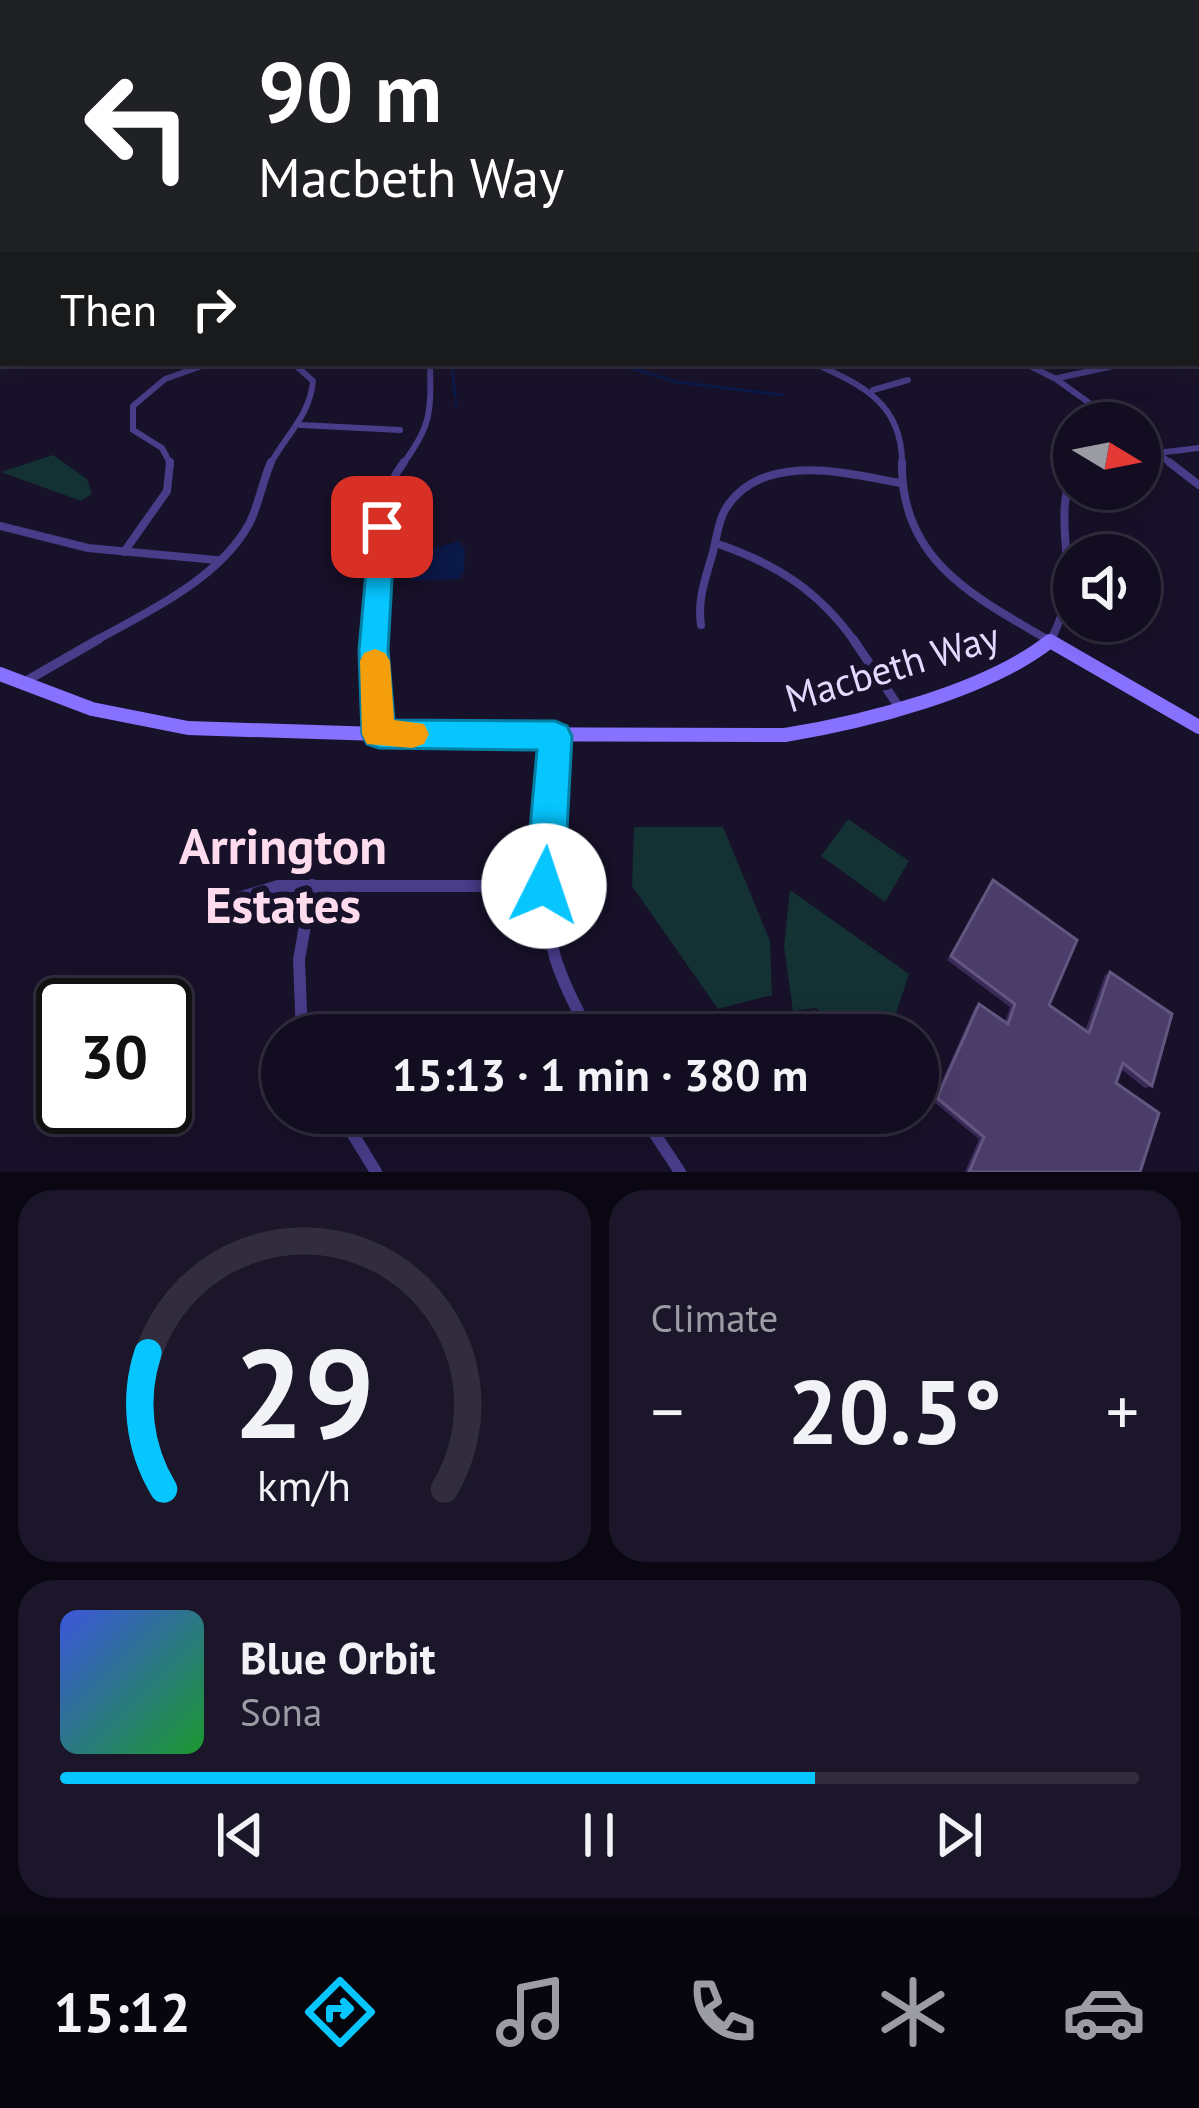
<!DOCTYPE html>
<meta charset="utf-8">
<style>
:root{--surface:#120d20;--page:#1b1629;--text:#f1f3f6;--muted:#9c9ca5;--line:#312d3e;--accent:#06c5ff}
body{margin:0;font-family:"PT Sans",sans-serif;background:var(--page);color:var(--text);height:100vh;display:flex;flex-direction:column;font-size:45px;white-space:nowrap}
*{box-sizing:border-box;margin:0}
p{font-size:39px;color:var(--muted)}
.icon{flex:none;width:66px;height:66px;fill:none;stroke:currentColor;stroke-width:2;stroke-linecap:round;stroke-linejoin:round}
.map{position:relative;height:1172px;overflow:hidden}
.details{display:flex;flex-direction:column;gap:18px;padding:18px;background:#0a0712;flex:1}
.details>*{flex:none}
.banner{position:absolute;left:0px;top:0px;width:1200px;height:366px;box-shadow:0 6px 30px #0003,0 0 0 3px var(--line);background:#202124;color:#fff;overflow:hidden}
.needle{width:78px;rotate:100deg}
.tools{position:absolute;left:1053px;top:402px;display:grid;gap:24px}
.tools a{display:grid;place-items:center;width:108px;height:108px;border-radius:50%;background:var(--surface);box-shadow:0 6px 30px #0003,0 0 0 3px var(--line);font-size:60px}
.speed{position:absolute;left:36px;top:978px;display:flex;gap:24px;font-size:60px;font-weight:700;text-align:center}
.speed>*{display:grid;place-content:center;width:156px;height:156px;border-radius:50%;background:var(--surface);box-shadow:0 6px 30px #0003,0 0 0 3px var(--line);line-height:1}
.speed .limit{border:6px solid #111;border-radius:18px;background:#fff;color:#111}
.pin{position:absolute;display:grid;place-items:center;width:102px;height:102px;color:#fff;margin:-51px;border-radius:24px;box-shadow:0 6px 18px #0006}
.me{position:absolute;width:132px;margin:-66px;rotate:4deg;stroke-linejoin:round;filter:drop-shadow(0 0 9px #0008)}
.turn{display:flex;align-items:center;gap:42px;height:252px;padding:0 60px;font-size:54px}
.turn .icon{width:156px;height:156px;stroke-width:2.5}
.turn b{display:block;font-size:84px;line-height:102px}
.then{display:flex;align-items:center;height:114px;padding:0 60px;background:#0003;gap:24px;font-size:45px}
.big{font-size:90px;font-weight:800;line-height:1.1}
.details .tile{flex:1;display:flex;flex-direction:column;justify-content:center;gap:18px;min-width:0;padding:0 42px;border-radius:36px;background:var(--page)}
.details .dial{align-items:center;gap:0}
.dial svg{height:312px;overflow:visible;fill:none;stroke:var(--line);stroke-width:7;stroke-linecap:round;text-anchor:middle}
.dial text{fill:var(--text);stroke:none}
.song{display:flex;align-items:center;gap:36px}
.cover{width:144px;height:144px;border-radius:18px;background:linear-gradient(135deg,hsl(230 70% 55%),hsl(130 70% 35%))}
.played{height:12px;border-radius:6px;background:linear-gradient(90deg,var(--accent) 70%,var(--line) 70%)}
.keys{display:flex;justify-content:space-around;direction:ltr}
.heat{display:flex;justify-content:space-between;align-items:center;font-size:66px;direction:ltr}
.details .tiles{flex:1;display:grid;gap:18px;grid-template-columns:1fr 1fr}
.tile:last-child{grid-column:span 2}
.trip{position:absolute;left:261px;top:1014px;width:678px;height:120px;border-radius:60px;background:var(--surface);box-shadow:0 6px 30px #0003,0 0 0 3px var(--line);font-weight:800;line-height:120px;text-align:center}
.tabs{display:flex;height:192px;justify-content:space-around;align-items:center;background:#07050d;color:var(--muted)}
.tabs .icon{width:84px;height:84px}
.tabs .current{color:var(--accent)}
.tabs b{font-size:54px;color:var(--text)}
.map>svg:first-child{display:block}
</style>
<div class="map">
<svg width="1199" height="1172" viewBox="0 0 1199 1172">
<rect width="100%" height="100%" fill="#18112a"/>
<path fill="#143134" d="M53,455l34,24 5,15 -11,7 -80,-29z
M848,819l61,42 -24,41 -64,-46z
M634,827h89l47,114 2,54 -54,14 -86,-123z
M790,890l119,84 -20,61h-28l-7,-5 3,5h-9l2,-5 -11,-1 -8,-7v13l-33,-4 -2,-18 18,-3 11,7 -9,-9 -23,3 -9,-65z"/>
<path fill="#0b1949" d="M459,541l6,8 -1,23 -5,7 -45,2 -12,-8 12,-19z"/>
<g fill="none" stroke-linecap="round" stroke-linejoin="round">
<path stroke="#0b1949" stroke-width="3" d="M452,363l3,33
M614,363l63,19 105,13
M456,400v5"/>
<path stroke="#493c89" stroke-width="6" d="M813,363c50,22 90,41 89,102
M1024,363l32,16 61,44
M1058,378l69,-15
M873,390l35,-10
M301,425l99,5
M1140,440l33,25
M1140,455l59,-7
M171,465l-9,-17 -29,-18v-24l32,-27 45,-16
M270,465c15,-29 40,-49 43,-84l-20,-18
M402,465c30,-39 29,-54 28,-102"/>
<path stroke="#493c89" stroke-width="8" d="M902,462c-2,99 73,135 148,179 37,-64 -2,-116 24,-171
M1169,462l30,23
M0,526l88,22 128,12
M715,543c60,20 103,47 140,99
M124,552l43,-61 3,-29
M701,625c-4,-26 5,-48 12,-73 4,-15 5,-31 13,-44 37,-57 119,-35 174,-25
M93,642c53,-29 126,-63 156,-118 10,-19 13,-42 22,-62
M375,642c3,-56 -7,-134 29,-180"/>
<path stroke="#493c89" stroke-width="9" d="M375,639l4,94
M853,639l46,68
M1047,639h4
M26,681l73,-42
M547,873l8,-137"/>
<path stroke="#493c89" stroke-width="12" d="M547,870c-4,69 10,105 44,165
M235,899l43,-13h266
M302,1035l-3,-75 13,-75
M340,1113l36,59
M641,1113l39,59"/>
<path stroke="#8771ff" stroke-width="14" d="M0,674l92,35 96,19 191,6 406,1c80,-13 202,-44 265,-94l149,86"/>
</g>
<path fill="#392a58" d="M993,880l56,125 36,26 20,-56 5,-3 42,114 -7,2 -24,-19 -5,14 24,89h-175l14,-33 -46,-38 42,-94 4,-3 26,18 5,-15 -63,-47z"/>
<path fill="#4b3d6a" stroke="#635681" stroke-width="3" d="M993,880l84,60 -28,65 40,28 21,-61 62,42 -20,72 -29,-23 -7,20 43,30 -19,59h-171l15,-35 -47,-39 42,-94 29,20 7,-20 -64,-48z"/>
<linearGradient id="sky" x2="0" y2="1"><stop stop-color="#0d0917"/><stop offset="0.58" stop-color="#373855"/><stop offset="1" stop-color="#373855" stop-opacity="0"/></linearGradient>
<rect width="1199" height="388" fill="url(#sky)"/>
<path fill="#06c5ff" stroke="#0480a6" stroke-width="3" d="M382,519l13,8 -7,123 6,70 161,1 12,5 5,10 -8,150 -6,13 -14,6 -13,-6 -6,-13 12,-136 -158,-2 -12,-4 -5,-10 -3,-84 11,-123z"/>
<path fill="#f59e0b" d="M375,649l10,4 5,8 4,59 30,4 5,10 -5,10 -12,4 -45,-4 -5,-10 -2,-73 4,-8z"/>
<g text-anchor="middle" stroke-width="12" stroke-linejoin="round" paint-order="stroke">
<g font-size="39" fill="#e3daff" stroke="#18112a">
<text transform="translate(892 667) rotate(-17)" y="14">Macbeth Way</text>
</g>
<g font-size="51" font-weight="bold" fill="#ffdced" stroke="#18112a">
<text x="283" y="864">Arrington<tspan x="283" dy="59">Estates</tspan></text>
</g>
</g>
</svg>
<div class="tools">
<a><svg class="needle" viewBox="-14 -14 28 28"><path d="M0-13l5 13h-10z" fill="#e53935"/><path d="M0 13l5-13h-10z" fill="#9c9ca5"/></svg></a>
<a><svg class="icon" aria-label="sound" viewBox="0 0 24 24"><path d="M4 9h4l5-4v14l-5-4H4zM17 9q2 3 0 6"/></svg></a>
</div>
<div class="speed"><div class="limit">30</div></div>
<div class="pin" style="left:382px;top:527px;background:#d93025"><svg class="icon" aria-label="arrive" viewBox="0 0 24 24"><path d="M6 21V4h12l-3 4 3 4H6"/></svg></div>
<svg class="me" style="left:544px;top:886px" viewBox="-20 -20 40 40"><circle r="19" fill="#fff"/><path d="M0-13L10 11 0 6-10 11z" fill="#06c5ff"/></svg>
<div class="trip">15:13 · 1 min · 380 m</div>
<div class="banner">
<div class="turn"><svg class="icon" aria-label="left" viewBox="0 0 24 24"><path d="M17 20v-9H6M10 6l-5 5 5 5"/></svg><div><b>90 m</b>Macbeth Way</div></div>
<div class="then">Then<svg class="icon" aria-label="right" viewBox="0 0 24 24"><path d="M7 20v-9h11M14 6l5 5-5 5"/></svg></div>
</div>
</div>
<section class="details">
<div class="tiles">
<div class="tile dial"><svg viewBox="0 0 100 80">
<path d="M14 69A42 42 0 1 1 86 69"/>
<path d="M14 69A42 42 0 0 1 10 34" stroke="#06c5ff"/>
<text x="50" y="56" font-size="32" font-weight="700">29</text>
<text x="50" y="72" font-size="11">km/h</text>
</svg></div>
<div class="tile"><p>Climate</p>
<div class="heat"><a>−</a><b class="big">20.5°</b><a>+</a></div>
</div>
<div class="tile">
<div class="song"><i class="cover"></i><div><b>Blue Orbit</b><p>Sona</p></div></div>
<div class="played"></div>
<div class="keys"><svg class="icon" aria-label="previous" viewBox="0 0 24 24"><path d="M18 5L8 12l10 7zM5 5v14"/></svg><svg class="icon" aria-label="pause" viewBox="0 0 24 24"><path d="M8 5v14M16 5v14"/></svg><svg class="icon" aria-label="next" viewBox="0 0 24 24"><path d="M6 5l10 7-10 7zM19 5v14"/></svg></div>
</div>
</div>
</section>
<nav class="tabs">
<b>15:12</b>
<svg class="icon current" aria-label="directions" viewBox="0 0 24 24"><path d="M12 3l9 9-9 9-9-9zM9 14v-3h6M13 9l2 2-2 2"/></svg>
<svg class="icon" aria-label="music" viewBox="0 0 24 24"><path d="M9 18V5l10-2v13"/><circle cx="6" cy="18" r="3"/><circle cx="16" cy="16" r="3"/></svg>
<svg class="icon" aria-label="phone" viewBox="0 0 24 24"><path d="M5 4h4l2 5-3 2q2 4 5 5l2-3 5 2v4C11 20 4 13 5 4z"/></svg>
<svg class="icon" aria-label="climate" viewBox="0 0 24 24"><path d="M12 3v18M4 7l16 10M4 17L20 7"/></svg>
<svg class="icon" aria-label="car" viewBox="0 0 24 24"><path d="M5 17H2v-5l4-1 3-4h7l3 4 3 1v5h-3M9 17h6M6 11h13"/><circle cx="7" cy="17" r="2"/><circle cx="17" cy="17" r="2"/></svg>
</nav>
